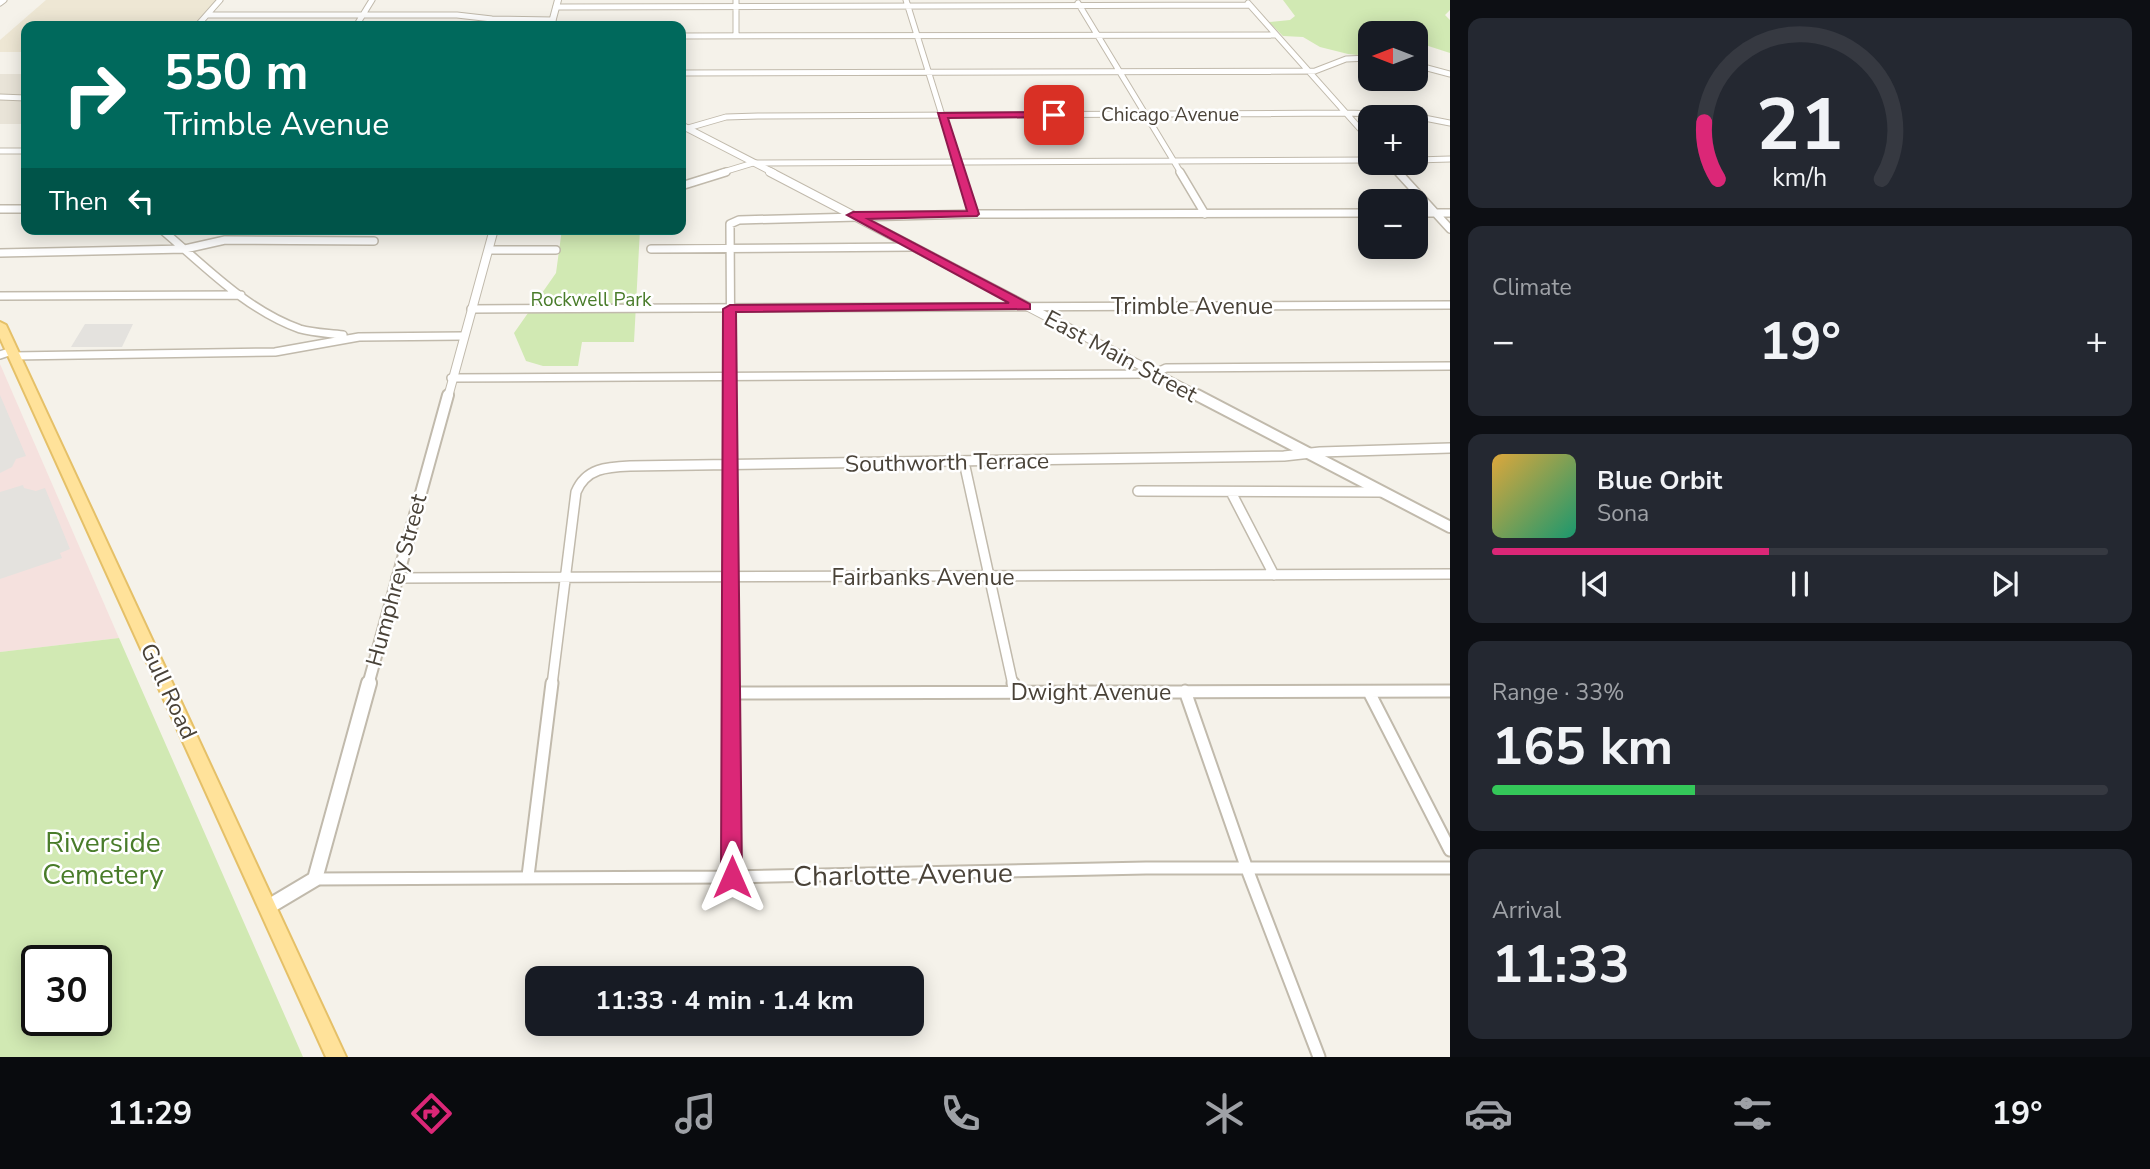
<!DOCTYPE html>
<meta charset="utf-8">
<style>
:root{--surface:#171b24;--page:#242831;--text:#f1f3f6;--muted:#9ea1a6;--line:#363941;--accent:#db2777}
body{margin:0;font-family:"Nunito Sans",sans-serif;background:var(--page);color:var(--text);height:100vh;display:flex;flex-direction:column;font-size:26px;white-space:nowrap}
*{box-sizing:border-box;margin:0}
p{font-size:23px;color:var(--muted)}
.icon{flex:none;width:38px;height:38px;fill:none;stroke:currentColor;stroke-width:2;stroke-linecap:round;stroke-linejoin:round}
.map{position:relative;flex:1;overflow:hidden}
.details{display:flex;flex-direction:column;gap:18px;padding:18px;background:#0d0f14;width:700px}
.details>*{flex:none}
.banner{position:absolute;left:21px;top:21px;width:665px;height:214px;border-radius:14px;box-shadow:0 4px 18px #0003;background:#00695c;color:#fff;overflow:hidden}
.needle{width:46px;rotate:270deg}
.tools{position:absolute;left:1358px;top:21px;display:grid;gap:14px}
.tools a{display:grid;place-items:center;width:70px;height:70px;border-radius:14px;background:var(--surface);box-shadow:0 4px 18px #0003;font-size:35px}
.speed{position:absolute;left:21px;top:945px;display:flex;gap:14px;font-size:35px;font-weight:700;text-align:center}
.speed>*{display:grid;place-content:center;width:91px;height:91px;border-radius:50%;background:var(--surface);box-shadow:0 4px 18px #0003;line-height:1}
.speed .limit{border:4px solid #111;border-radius:10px;background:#fff;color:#111}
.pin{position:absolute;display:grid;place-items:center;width:60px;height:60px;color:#fff;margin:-30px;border-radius:14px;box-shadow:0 4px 10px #0006}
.me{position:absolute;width:77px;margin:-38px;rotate:0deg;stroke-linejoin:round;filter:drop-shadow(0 0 5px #0008)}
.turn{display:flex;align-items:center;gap:24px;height:147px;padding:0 28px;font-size:32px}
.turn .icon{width:91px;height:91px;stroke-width:2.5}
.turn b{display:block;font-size:49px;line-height:60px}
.then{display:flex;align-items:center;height:66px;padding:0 28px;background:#0003;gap:14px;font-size:26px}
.big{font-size:52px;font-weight:700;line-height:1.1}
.details .card{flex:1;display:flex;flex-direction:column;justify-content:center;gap:10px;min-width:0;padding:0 24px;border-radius:14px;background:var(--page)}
.details .dial{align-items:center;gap:0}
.dial svg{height:182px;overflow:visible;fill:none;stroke:var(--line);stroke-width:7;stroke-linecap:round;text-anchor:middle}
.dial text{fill:var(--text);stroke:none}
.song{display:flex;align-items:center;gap:21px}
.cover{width:84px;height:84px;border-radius:10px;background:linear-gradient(135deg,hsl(40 70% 55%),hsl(160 70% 35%))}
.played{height:7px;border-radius:4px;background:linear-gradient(90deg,var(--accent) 45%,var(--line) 45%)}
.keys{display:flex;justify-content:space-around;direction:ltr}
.heat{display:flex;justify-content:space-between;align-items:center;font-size:38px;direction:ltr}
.charge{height:10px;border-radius:5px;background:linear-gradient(90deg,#34c759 33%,var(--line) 0)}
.trip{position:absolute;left:525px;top:966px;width:399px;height:70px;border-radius:14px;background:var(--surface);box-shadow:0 4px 18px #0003;font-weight:700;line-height:70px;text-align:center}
.tabs{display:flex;height:112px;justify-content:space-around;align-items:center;background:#090b0e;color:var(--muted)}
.tabs .icon{width:49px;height:49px}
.tabs .selected{color:var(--accent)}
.tabs b{font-size:32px;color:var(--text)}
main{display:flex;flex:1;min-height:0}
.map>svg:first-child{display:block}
</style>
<main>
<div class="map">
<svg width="1450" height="1057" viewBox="0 0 1450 1057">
<rect width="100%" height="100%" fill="#f5f2ea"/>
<path fill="#e9e4d8" d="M0,74h26v50h-26z"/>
<path fill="#eee7d4" d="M46,0h171l-22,26h-169v26h-26v-12z"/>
<path fill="#f5e1de" d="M0,364l119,274 -119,14z"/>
<path fill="#d1e9b3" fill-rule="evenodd" d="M1283,0h167v10l-5,5 5,5v33l-34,-11v-9h-46v4l-12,1 8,13 -9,4 -9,-1 -28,-7 -17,-10 -20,-1 -14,-14 21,-2 5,-4z
M562,229h78l-6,113h-52l-4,24h-35l-17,-5 -12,-28 42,-60z
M119,638l184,419h-303v-405zM37,961h59v59h-59z"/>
<path fill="#e4e2de" d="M85,324h48l-11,23h-51z
M0,395l26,61 -10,3 -4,8 -12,6z
M23,485l1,3 12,3 9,-3 25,61 -10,4 2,5 -62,21v-87z"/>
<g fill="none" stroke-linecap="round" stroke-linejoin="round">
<defs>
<path id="minor-far3" d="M736,0v36
M906,0l54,173
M0,3l4,-3
M1078,3l103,170
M1248,3l122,137
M556,7l693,-2
M207,15h250l35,4 61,1
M197,26l23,-26
M356,26l16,-26
M681,36l594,-1
M1364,39l6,7
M1416,65l34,9
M681,73l634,-2 31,-12 24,-1
M0,97l26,1
M681,130l45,-13 32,-1 588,-3 63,2 41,8
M0,151h26
M1416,160l34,-1
M1390,163l10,10
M720,173l33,-10 617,-3"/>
<path id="minor-far2" d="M960,172l13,42
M1180,172l25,42
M1398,172l52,57
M681,186l45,-14
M0,209h26
M1416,213h34
M161,229c43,36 85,81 139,100 14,4 29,4 43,6
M651,249l262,-2
M489,250h67
M0,253l185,-4 40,-9 149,1
M0,296l241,-1
M471,309l979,-4
M0,355l12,-4
M14,356l261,-4 84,-15 104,-1
M451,378l702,-4 13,-6 284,-2
M731,397l-1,-173 9,-4 234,-6 397,-1"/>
<path id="minor-far1" d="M731,395v290
M964,462l49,223
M1138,491l242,1
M1231,492l43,83
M396,578l1054,-4
M552,685l24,-193c10,-24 31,-25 54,-26l654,-10 36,-4 130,-4"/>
<path id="minor" d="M731,683l1,194
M1013,683l2,9
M1185,691l62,178 72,188
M1369,692l81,158
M732,693l718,-2
M528,876l24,-193
M315,879l417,-2 414,-9h304"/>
<path id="tertiary-far3" d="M551,26l7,-26
M681,125l93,48"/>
<path id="tertiary-far2" d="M770,172l431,225
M448,397l46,-168"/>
<path id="tertiary-far1" d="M1197,395l253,132
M368,685l80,-290"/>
<path id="tertiary" d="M268,907l47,-28 54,-196"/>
<path id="primary" d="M0,322l6,3 340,732h-20l-326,-719z"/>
</defs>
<use href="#minor-far3" stroke="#c1baac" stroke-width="7"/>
<use href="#minor-far2" stroke="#c1baac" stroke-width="10"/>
<use href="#minor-far1" stroke="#c1baac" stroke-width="12"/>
<use href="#minor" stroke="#c1baac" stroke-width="15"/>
<use href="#tertiary-far3" stroke="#c1baac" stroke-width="8"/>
<use href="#tertiary-far2" stroke="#c1baac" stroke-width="10"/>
<use href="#tertiary-far1" stroke="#c1baac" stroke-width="14"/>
<use href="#tertiary" stroke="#c1baac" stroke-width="18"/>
<use href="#primary" stroke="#e5c068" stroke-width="4"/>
<use href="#minor-far3" stroke="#fff" stroke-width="5"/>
<use href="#minor-far2" stroke="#fff" stroke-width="7"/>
<use href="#minor-far1" stroke="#fff" stroke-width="9"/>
<use href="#minor" stroke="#fff" stroke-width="11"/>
<use href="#tertiary-far3" stroke="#fff" stroke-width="6"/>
<use href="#tertiary-far2" stroke="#fff" stroke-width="8"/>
<use href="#tertiary-far1" stroke="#fff" stroke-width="10"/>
<use href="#tertiary" stroke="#fff" stroke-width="14"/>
<use href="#primary" fill="#ffe29a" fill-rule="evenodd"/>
</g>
<path fill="#db2777" stroke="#8e194d" stroke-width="2" d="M1054,112h3v5l-109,1 31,96 -2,2 -109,3 162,85v5l-294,3 6,565 -3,6 -7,3 -8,-3 -3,-6 2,-568 7,-4 279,-2 -162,-88 6,-3 114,-1 -29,-98z"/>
<g text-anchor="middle" stroke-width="5" stroke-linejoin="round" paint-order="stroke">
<g font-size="19" fill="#494238" stroke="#fff">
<text x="1170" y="121">Chicago Avenue</text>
</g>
<g font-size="19" fill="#497c2a" stroke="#fff">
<text x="591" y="306">Rockwell Park</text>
</g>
<g font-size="23" fill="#494238" stroke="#fff">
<text x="1192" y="314">Trimble Avenue</text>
<text transform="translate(1121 356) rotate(28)" y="8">East Main Street</text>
<text transform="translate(947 462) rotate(-1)" y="8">Southworth Terrace</text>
<text x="923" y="585">Fairbanks Avenue</text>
<text transform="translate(396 580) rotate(-75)" y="8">Humphrey Street</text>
<text transform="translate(169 691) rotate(65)" y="8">Gull Road</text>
<text x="1091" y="700">Dwight Avenue</text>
</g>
<g font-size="28" fill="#497c2a" stroke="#fff">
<text x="103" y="852">Riverside<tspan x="103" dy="32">Cemetery</tspan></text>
</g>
<g font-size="28" fill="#494238" stroke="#fff">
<text transform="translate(903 874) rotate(-1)" y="10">Charlotte Avenue</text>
</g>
</g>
</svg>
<div class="tools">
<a><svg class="needle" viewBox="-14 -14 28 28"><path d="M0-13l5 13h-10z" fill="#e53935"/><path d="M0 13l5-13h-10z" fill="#9ea1a6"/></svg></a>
<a>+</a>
<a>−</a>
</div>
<div class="speed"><div class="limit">30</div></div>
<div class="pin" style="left:1054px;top:115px;background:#d93025"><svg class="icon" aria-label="arrive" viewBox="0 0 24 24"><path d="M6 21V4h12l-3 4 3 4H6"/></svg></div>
<svg class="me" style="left:732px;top:877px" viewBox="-20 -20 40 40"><path d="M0-17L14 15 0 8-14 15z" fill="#db2777" stroke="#fff" stroke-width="4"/></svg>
<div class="trip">11:33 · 4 min · 1.4 km</div>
<div class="banner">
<div class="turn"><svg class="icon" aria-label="right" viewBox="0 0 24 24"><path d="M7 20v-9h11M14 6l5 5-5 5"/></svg><div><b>550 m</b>Trimble Avenue</div></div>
<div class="then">Then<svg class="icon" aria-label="left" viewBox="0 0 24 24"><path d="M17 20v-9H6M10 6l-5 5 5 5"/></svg></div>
</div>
</div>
<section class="details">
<div class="card dial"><svg viewBox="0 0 100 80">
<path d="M14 69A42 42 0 1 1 86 69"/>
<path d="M14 69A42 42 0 0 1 8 44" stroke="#db2777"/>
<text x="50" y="56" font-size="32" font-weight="700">21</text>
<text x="50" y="72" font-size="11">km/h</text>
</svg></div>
<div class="card"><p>Climate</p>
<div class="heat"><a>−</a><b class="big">19°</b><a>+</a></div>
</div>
<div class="card">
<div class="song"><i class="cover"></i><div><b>Blue Orbit</b><p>Sona</p></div></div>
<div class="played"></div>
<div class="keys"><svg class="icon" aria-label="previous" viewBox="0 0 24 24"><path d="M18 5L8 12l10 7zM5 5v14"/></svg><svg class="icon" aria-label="pause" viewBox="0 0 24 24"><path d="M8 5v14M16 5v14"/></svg><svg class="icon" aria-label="next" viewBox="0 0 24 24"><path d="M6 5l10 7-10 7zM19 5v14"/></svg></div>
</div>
<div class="card"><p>Range · 33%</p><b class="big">165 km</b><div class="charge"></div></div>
<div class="card"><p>Arrival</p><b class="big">11:33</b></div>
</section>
</main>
<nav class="tabs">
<b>11:29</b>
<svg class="icon selected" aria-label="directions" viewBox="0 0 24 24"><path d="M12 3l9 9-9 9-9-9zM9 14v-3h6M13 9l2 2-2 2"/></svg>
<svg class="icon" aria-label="music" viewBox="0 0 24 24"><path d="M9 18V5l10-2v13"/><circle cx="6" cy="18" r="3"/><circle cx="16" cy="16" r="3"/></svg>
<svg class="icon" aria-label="phone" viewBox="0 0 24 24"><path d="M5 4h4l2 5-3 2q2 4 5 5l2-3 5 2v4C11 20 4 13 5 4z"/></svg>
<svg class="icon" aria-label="climate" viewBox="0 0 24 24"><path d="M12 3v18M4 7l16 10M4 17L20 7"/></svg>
<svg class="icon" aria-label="car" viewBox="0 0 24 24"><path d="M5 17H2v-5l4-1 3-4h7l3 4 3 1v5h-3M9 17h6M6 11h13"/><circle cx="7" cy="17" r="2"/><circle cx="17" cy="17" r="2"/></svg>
<svg class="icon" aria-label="filters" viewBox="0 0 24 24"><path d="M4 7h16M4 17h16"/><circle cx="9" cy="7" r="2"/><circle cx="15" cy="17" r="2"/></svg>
<b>19°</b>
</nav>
